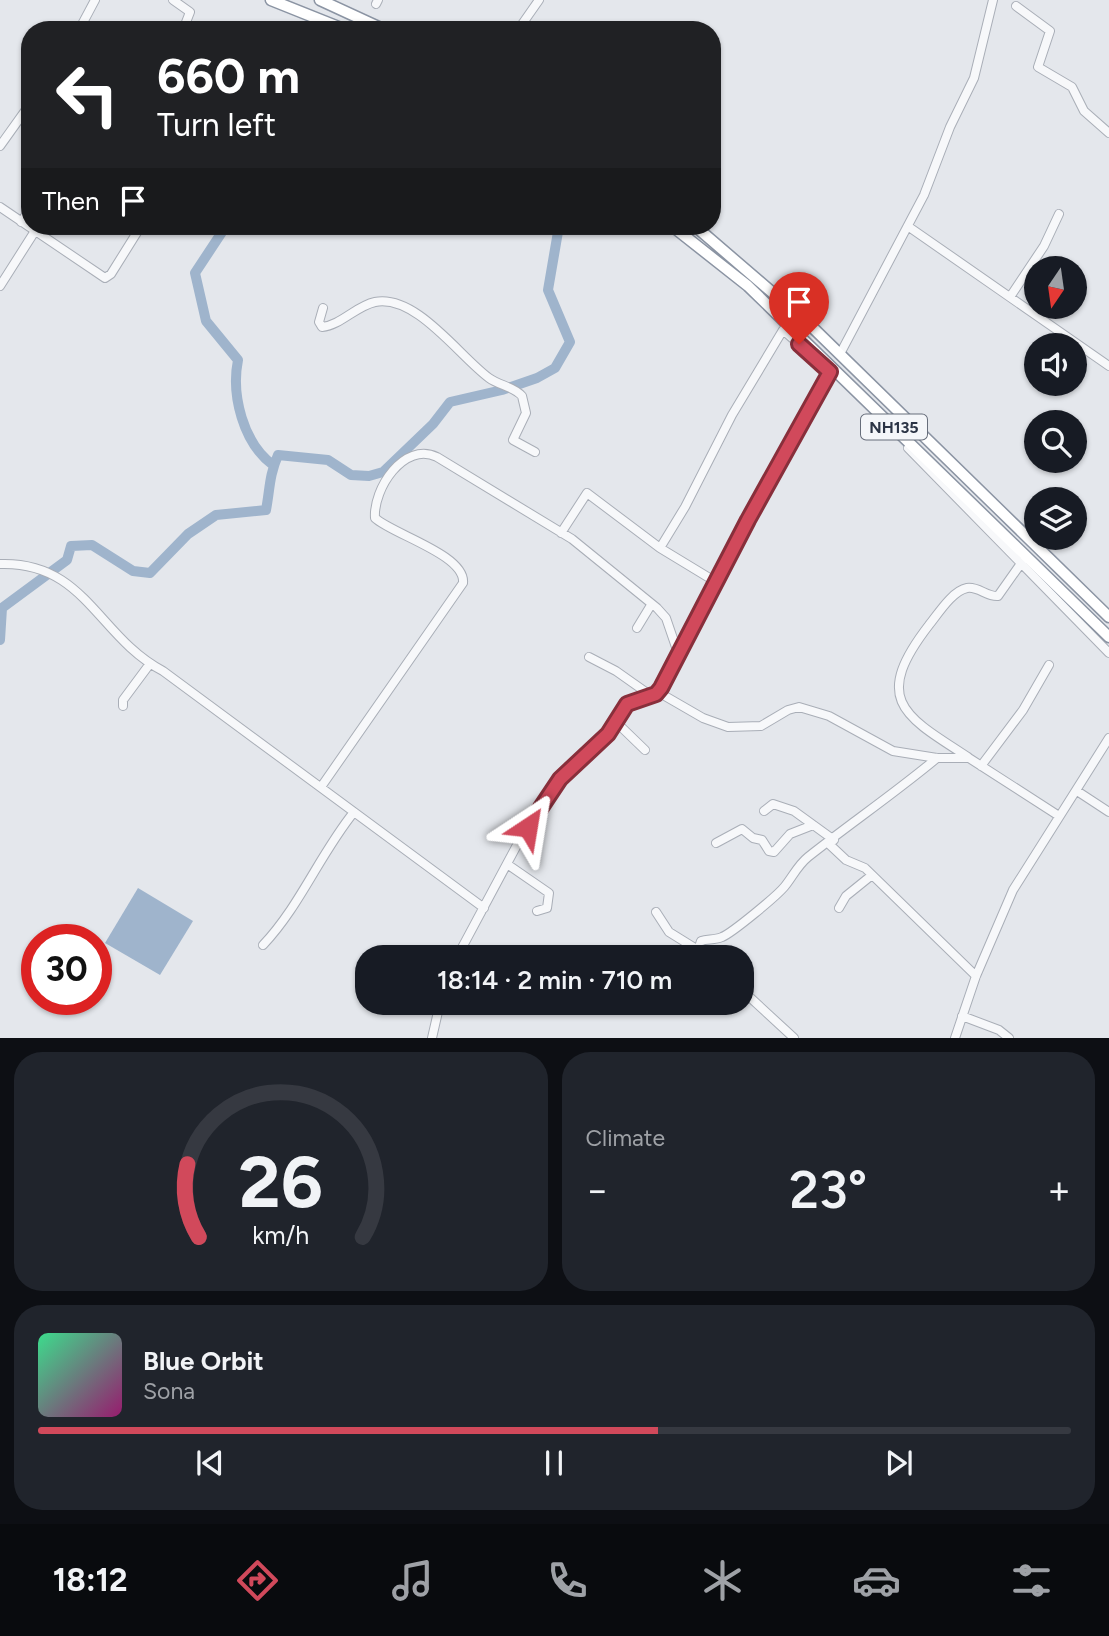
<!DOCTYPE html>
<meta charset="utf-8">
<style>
:root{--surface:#171b24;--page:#20242c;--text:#f1f3f6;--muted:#9ea1a6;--line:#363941;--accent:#d1495b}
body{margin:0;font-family:Figtree,sans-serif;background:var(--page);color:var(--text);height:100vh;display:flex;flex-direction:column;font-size:26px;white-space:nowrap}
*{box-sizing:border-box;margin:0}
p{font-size:23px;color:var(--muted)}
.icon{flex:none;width:38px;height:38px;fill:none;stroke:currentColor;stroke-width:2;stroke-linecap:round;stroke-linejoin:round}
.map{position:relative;height:1038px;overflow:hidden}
.drawer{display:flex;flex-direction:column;gap:14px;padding:14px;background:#0d0f14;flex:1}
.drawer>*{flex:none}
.hud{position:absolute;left:21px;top:21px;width:700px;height:214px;border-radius:28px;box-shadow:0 2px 5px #0004;background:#202124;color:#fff;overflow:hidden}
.needle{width:46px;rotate:193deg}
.controls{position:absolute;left:1024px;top:256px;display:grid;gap:14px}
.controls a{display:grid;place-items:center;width:63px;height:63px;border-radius:50%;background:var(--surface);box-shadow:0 2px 5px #0004;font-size:35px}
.speed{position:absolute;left:21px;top:924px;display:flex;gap:14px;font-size:35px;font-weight:700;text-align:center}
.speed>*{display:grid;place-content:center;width:91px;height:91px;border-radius:50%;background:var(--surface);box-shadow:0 2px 5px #0004;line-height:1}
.speed .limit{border:10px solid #d22;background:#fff;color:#111}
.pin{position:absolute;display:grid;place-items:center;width:60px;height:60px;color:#fff;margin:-72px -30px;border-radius:50% 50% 50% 0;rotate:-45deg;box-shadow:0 0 7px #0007}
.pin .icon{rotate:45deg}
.me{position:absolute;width:77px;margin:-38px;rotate:33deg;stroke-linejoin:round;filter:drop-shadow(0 0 5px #0008)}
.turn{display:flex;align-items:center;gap:24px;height:147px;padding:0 21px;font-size:32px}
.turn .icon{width:91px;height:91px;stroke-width:2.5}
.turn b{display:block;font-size:49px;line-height:60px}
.then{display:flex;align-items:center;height:66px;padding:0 21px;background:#0003;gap:14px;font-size:26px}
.big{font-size:52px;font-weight:600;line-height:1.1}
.drawer .widget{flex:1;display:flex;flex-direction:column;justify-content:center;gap:10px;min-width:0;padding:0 24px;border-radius:28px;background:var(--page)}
.drawer .dial{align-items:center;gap:0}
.dial svg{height:182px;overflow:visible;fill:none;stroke:var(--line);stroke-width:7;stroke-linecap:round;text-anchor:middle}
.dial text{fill:var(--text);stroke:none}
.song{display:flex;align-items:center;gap:21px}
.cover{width:84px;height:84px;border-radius:10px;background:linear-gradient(135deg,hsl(150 70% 55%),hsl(320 70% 35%))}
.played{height:7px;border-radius:4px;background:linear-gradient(90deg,var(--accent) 60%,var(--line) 60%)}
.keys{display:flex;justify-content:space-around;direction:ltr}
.heat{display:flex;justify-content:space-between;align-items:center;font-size:38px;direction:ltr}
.drawer .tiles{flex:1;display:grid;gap:14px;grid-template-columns:1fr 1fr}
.widget:last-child{grid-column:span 2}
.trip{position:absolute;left:355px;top:945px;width:399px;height:70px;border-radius:28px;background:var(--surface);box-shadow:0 2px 5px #0004;font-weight:600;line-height:70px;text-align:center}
.menu{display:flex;height:112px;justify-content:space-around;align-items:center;background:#090b0e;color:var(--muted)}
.menu .icon{width:49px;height:49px}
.menu .current{color:var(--accent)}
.menu b{font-size:32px;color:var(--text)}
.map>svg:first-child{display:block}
</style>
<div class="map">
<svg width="1109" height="1038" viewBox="0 0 1109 1038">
<rect width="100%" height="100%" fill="#e4e7ec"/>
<path fill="#9fb4cc" d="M138,888l55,33 -33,54 -55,-32z"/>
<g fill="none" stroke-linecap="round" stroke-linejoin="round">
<path stroke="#9fb4cc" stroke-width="10" d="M226,226l-31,47 11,48 32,39c-7,35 5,83 35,105
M0,640l2,-32 65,-48 4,-14 21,-1 41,26 17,2 38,-39 28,-19 50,-5c4,-21 3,-34 12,-55l50,5 23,15 18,1 14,-4 50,-48 17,-22 52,-12 35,-12 18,-10 15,-26 -22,-52 11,-64"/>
<defs>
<path id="minor" d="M173,0l17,12 -7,18
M376,4l2,-4
M1016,6l34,25 -12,36 34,20 12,24 25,22
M79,30l16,-30
M518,30l21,-30
M0,146l30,-42
M0,207l105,71 6,-4 30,-48
M21,222l9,-13
M909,227l200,139
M0,286l35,-55
M1010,297l34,-51 15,-32
M323,308l-4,14 3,5c19,-2 34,-21 53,-25 41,-8 84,54 114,76 11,8 24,8 33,18l4,17 -13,27 22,12
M840,354l84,-159 26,-68 24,-49 19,-78
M908,448l201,205
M561,533l26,-40 73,55 56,34
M660,548l25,-41 47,-92 51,-85 35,31
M0,564c85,-3 98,73 163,107l321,237
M637,628l14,-23
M589,657l27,14 34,24
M658,692l45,26 25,9 33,-1 27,-16 11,-3 30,9 64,35 44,7h32l90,58
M123,706v-6l26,-35
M616,722l29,28
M968,757c-66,-42 -96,-58 -39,-132 9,-11 23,-34 38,-37 11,-2 20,9 31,8l24,-34
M981,766l42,-56 26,-45
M321,787l142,-204c3,-28 -71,-49 -88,-65 -2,-29 29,-77 62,-61l135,82 85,69 9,10 12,35
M1077,791l32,21
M764,811l9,-7 21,7 40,29
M716,843l26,-14 11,9 9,2 7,11 5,1 16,-18 23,-9
M829,844l17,16 19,8 111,108
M507,864l42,29 -2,15 -10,3
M839,908l7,-12 26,-21
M656,912l13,20 29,18
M263,945c37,-39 57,-91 91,-133
M457,957l60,-112 43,-66 49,-45 18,-30 29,-10 5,-6 87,-168 82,-148
M705,957l-7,-7 3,-9c7,-2 14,-1 21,-4 10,-4 55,-41 63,-51 8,-10 13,-21 23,-29 43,-34 87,-64 129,-99
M742,990l52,48
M962,1016l37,14 10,8
M432,1038l8,-35
M955,1038l21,-62 37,-86 96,-152"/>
<path id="highway" d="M271,0l75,30
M320,0l65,30
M672,226l76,60 361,351
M695,226l115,99 299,292"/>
</defs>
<use href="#minor" stroke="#a9aeb7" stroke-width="10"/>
<use href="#highway" stroke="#8b94a3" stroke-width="13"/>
<use href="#minor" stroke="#f7f8fa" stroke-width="8"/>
<use href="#highway" stroke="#fff" stroke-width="10"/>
</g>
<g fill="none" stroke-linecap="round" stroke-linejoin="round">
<defs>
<path id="route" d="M528,827l32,-48 48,-45 19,-30 29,-10 5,-6 87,-168 82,-148 -31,-28"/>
</defs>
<use href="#route" stroke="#882f3b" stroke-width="18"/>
<use href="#route" stroke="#d1495b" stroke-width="12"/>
</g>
<g text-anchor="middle" stroke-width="6" stroke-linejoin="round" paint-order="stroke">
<rect fill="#f4f6f9" stroke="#676e7b" stroke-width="2" x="861" y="414.5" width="66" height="25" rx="5"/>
<g font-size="16" font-weight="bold" fill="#2b3445">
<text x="894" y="433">NH135</text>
</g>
</g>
</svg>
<div class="controls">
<a><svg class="needle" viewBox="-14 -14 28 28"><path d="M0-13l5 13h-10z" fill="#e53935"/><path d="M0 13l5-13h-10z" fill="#9ea1a6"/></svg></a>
<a><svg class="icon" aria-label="sound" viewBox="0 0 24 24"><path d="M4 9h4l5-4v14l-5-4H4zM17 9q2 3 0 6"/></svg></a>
<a><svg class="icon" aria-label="search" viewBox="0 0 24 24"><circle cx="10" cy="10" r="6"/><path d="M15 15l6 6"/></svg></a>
<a><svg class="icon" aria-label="layers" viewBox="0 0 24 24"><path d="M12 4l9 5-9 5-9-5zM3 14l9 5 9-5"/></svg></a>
</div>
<div class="speed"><div class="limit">30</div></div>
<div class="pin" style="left:799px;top:344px;background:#d93025"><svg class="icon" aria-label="arrive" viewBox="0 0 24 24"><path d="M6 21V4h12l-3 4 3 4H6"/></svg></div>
<svg class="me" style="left:528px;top:827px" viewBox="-20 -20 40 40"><path d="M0-17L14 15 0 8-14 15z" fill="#d1495b" stroke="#fff" stroke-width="4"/></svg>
<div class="trip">18:14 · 2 min · 710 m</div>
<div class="hud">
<div class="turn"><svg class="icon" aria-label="left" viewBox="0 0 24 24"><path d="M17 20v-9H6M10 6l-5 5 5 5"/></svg><div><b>660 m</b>Turn left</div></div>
<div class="then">Then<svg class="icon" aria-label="arrive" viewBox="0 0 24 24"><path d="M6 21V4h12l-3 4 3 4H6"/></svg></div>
</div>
</div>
<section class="drawer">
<div class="tiles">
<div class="widget dial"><svg viewBox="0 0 100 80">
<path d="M14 69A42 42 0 1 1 86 69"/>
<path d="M14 69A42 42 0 0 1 9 37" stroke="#d1495b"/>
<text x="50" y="56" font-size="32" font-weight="700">26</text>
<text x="50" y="72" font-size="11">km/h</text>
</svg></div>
<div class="widget"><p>Climate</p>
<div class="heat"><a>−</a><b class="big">23°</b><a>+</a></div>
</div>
<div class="widget">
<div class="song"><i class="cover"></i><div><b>Blue Orbit</b><p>Sona</p></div></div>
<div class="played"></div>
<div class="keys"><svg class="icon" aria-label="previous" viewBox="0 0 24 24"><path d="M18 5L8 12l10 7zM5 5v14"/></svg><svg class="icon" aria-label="pause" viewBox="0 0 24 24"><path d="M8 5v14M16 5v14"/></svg><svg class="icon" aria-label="next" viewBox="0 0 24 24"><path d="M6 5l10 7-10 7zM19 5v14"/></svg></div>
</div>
</div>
</section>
<nav class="menu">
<b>18:12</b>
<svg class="icon current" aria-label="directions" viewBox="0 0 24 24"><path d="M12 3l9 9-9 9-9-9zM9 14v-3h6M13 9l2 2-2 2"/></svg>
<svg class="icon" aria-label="music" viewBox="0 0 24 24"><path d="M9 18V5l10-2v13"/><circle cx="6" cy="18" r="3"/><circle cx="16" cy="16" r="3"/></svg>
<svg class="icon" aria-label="phone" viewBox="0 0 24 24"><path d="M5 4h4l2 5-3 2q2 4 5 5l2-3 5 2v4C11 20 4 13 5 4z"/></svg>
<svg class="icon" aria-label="climate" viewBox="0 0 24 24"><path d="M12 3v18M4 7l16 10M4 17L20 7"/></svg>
<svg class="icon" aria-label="car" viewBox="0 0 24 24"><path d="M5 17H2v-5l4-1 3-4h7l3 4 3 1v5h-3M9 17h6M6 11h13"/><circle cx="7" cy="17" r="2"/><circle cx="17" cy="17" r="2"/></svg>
<svg class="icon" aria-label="filters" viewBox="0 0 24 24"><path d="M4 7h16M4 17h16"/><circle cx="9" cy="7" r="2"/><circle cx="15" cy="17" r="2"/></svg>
</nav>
